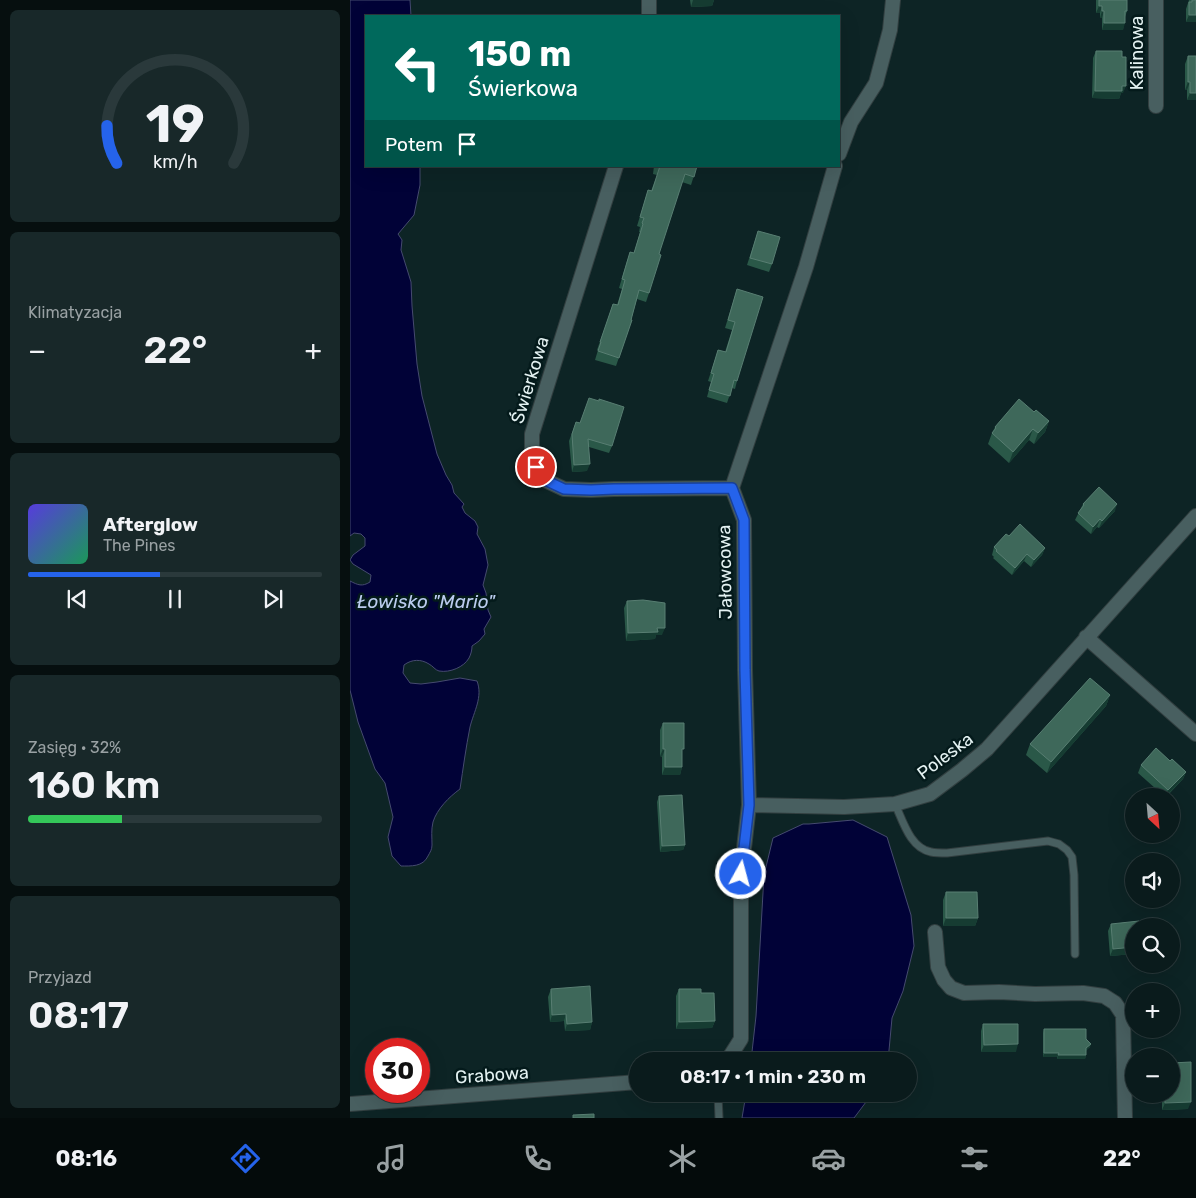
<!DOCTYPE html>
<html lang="pl">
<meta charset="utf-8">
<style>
:root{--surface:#0a1b1c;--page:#182829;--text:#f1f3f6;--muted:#99a1a3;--line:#2a393b;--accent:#2563eb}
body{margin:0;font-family:Rubik,sans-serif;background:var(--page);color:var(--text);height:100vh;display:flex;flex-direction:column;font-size:19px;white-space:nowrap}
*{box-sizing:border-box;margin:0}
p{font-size:16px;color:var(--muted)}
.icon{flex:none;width:28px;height:28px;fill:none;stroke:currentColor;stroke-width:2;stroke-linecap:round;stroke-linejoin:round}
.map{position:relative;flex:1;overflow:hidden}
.drawer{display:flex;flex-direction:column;gap:10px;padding:10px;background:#060f0f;width:350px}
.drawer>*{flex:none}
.banner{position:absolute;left:15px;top:15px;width:475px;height:152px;border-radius:0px;box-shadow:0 5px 20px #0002,0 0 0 1px var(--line);background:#00695c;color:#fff;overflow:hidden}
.needle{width:32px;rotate:154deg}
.buttons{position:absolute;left:775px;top:788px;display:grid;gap:10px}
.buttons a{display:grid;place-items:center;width:55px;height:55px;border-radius:50%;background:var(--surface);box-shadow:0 5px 20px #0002,0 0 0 1px var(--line);font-size:25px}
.speed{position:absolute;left:15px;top:1038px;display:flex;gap:10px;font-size:25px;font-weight:700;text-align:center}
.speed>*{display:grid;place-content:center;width:65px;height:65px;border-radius:50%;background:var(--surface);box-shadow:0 5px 20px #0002,0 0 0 1px var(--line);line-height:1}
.speed .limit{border:8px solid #d22;background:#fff;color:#111}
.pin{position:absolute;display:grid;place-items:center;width:42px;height:42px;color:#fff;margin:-21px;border:2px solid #fff;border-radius:50%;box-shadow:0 1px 5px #0007}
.me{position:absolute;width:55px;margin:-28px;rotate:7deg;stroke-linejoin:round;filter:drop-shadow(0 0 4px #0008)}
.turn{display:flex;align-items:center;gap:18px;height:105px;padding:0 20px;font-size:22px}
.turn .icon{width:65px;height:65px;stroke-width:2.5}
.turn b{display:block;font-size:35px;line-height:42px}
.then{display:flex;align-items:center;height:48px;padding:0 20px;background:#0003;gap:10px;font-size:19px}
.big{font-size:38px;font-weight:600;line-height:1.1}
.drawer .card{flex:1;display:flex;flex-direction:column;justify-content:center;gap:8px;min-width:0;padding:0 18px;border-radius:8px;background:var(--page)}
.drawer .dial{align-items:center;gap:0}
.dial svg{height:130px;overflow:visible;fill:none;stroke:var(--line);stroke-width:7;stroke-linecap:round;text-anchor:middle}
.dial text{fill:var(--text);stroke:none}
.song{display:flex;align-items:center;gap:15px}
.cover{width:60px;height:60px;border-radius:8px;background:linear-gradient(135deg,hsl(250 70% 55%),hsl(150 70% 35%))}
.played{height:5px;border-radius:2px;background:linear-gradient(90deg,var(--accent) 45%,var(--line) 45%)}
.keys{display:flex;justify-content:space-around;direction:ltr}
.heat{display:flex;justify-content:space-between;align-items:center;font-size:28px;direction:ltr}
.charge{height:8px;border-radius:4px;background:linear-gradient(90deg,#34c759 32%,var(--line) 0)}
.trip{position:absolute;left:279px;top:1052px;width:288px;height:50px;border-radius:25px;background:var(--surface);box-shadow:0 5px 20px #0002,0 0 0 1px var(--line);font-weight:600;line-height:50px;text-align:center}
.dock{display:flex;height:80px;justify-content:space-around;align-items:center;background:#040b0b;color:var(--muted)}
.dock .icon{width:35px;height:35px}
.dock .current{color:var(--accent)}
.dock b{font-size:22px;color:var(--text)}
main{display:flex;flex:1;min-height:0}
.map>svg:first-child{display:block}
</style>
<main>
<section class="drawer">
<div class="card dial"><svg viewBox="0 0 100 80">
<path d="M14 69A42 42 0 1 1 86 69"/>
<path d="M14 69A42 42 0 0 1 8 46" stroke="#2563eb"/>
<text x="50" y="56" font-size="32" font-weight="700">19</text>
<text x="50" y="72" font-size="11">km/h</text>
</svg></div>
<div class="card"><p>Klimatyzacja</p>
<div class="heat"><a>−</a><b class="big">22°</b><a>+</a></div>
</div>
<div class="card">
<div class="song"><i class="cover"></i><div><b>Afterglow</b><p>The Pines</p></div></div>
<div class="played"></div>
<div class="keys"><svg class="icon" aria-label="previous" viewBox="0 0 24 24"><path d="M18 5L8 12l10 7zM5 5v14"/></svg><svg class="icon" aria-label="pause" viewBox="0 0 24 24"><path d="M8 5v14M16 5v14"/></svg><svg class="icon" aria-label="next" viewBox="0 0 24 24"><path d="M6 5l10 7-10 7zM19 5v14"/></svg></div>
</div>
<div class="card"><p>Zasięg · 32%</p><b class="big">160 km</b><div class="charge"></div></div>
<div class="card"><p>Przyjazd</p><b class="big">08:17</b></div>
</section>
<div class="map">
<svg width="846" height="1118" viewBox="0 0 846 1118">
<rect width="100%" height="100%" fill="#0d2425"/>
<path fill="#010237" stroke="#454a6f" d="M0,0h60l1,16h-45v150h54v19l-6,30 -16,19 4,6 -1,10 10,32 1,24 5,58 5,32 15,58 9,21 6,10 2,8 10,11 -2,3 3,6 10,8 3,6 -1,7 8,15 3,16 -5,20 3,8 2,17 3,7 -7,12 1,5 -6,7 -7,5c0,4 -1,8 -3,12 -5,9 -19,15 -30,13 -4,-1 -6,-5 -10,-7 -8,-5 -17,-5 -25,1l-1,8 7,10 11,1 16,-2 23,-4 17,3c6,16 -3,30 -7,46 -4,20 -7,42 -10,62 -11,8 -23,20 -27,33 -2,8 -1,15 -1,23 0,5 -2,7 -4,11 -5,11 -17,10 -27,10l-9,-10 -4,-19 5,-20 -8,-34 -10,-14 -17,-47 -8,-32v-109c8,4 12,6 20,1l1,-7 -18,-11 -3,-4 3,-5 12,-9v-8l-4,-4 -7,-1 -4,3z
M503,820l34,17 24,78 3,31 -11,45 -11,27 -4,43h-137l5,-45 8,-141 9,-37 30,-14h6z
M396,1094h126l-18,24h-112z"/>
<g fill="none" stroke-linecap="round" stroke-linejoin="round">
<defs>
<path id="lane" d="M545,804c8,17 15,44 36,48 5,1 11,1 16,1l101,-12 11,3 8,6 5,7 2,18 1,79
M368,1094l1,24"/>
<path id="street" d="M299,16v-16
M806,106v-106
M489,154l12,-32 25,-39 14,-53 3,-30
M266,166l-84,268v19l3,14 12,14 17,8 27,1 23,-1 118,-1
M736,637l110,97
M399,805l95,2 51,-3 35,-10 32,-24 25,-21 209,-233
M585,932l3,35 6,13 7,8 13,5 35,-1 36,2 48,-1 21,3 11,7 8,12 2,103
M377,1061l14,-22v-165l8,-69 -4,-135 -1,-150 -12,-32 74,-221 29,-101
M0,1104l288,-22"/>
</defs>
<use href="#lane" stroke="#323f40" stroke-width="9"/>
<use href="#street" stroke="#323f40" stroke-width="16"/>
<use href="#lane" stroke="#485f60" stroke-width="7"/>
<use href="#street" stroke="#485f60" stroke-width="14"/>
</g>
<path fill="#2a5848" d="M340,0h24l-2,6 -21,1z
M746,0h31v11l-2,6 -2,13h-21v-12h-2v-5h-4z
M839,0h7v22h-10v-13z
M746,51l27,42h-2l-2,6 -27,-1 1,-40z
M838,56l8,44h-9v-10h-2v-26z
M304,166h43l-6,19 -9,-3 -23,72 -10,39 -3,9 -9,-3 -6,21h1l-16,46 -21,-6 3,-10h-1l16,-46 4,1 5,-16 -3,-1 8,-27 3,-9 4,1 6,-21h-1l1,-5 -3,-1 11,-36 3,1 6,-16 -4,-1z
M408,231l14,33 -3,8 -22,-7z
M387,289v92l-2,8 -3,-1 -5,15 -20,-6 4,-15 -3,-1 10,-31 7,2 7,-22 -7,-2z
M684,412l15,9 -4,11 -11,12 -5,-4 -20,23 -21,-19 4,-11 3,-6z
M226,422l36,24 -3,7 -20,-6 -2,24 -15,1 -3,-31z
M733,504l32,7 -16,17 -2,-1 -6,7 -16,-14z
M659,536l36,12 -3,7 -11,12 -7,-6 -12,14 -19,-17 1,-1 -2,-2 2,-8z
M277,601l35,34h-6l-1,4 -29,2 -2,-33z
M760,695l-4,11 -59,67 -21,-18 4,-11z
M313,723l19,30v14l-2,8h-18v-18l-2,-1v-26z
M820,761l16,11 -3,7 -16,17h-3l-26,-23 3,-8z
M309,796l26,49 -2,5 -23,2 -3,-50z
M596,892l32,26 -3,8h-32v-26z
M761,924l23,2v28l-24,2 -2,-25z
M201,989l41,33 -2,8 -25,1 -1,-10 -14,1 -2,-25z
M329,989l22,4 14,28 -3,7 -36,1v-33z
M633,1024l33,28h-35v-21z
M694,1029l42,10 4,8 -4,3v5l-1,4h-28v-2h-14v-24z
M812,1094h9l17,15 -26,1z"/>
<path fill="#163c32" d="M343,0h21l-2,6 -21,1z
M749,6h3l-2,7h-4z
M752,11h2l-2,7h-2z
M839,15h7v7h-10z
M754,23h21l-2,7h-21z
M838,82h2l-3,8h-2z
M772,86h4l-3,7h-2l-2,6 -27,-1 3,-7z
M840,93h6v7h-9z
M699,421l-4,11 -11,12 4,-11z
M683,429l-4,11 -20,23 4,-11z
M240,464l-3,7 -15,1 2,-7z
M767,504l-2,7 -16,17 3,-7z
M750,519l-3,8 -6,7 2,-7z
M695,548l-3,7 -11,12 3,-7z
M677,554l-3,7 -12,14 3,-7z
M307,628h8l-3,7h-6l-1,4 -29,2 2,-8z
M760,695l-4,11 -59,67 4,-11z
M313,749h2l-3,8 -2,-1z
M315,767h17l-2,8h-18z
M836,772l-3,7 -17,17 2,-6z
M335,845l-2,5 -23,2 2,-6z
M596,918h32l-3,8h-32z
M784,947v7l-24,2 3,-7z
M216,1014l-2,7 -14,1 2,-7z
M365,1021l-3,7 -36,1 3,-7z
M242,1022l-2,8 -25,1 2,-7z
M668,1044l-2,8h-35l3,-7z
M741,1044l-1,3 -5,5 1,-4z
M694,1053h15l-2,4h-14z
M708,1055h28l-1,4h-28z
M841,1102l-3,7 -26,1 3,-7z"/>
<path fill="#3e685a" stroke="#587e72" d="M749,0h28v11h-2v12h-21v-12h-2v-5h-3z
M842,0h4v15h-7v-13h3z
M746,51h26v6h4v29h-4v5h-27z
M838,56h8v37h-6v-11h-2z
M310,166h37l-3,11 -9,-3 -26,80 2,1 -12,38 -10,-3 -8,30h1l-13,38 -21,-7 3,-9h-1l13,-38 5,1 7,-25 -3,-1 8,-27 4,1 9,-29 -1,-1 2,-5 -4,-1 8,-27 4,1z
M408,231l22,6 -8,27 -22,-6z
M387,289l26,8 -26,84 -3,-1 -4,16 -21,-6 5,-16 -3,-1 7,-23 8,2 9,-30 -7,-2z
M239,398l10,3v-2l25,8 -12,39 -24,-7 2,25 -16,1 -2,-31 4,-12 4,1z
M669,399l15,13 2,-2 13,11 -11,12 -5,-4 -20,23 -21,-19 4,-5 -1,-1z
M749,487l18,17 -15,17 -2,-2 -7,8 -15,-14 6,-8 -1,-1z
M670,524l25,24 -11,12 -7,-6 -12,14 -19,-17 1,-1 -3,-3 12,-13 3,2z
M293,600l22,3v25h-8l1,4 -30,1 -1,-32z
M740,678l20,17 -59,67 -21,-18z
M313,723h21v26h-2v18h-17v-18h-2z
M806,748l14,13 2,-2 14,13 -18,18 -27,-25z
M332,795l3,50 -23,1 -3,-50z
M596,892h31l1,26h-32z
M789,921v5h-5v21l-21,2 -2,-25z
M240,986l2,36 -25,2 -1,-10 -14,1 -1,-26z
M329,989h22v4h13l1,28 -36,1z
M633,1024h35v20l-34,1z
M694,1029h42v10l5,5 -5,4v7h-28l1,-2h-15z
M841,1062v40l-26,1v-9h6v-31z
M244,1114v4h-21v-3z"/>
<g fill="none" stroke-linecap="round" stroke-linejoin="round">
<defs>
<path id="route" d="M186,467l11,14 17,8 27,1 23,-1 118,-1 12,32 1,150 4,135 -8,69"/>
</defs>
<use href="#route" stroke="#184099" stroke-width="12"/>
<use href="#route" stroke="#2563eb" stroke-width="9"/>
</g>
<g text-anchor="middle" stroke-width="5" stroke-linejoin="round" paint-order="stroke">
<g font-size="18" fill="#e4f2f2" stroke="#041a1b">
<text transform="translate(787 53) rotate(-90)" y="6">Kalinowa</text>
<text transform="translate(180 380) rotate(-73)" y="6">Świerkowa</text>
<text transform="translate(375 572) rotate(-91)" y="6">Jałowcowa</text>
<text transform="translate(595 756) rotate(-37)" y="6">Poleska</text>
<text transform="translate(142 1075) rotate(-4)" y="6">Grabowa</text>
</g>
<g font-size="19" font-style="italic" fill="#bbccef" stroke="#041a1b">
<text x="76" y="608">Łowisko "Mario"</text>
</g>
</g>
</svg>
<div class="buttons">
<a><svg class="needle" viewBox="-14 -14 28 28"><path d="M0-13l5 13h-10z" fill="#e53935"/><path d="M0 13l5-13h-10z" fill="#99a1a3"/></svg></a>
<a><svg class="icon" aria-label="sound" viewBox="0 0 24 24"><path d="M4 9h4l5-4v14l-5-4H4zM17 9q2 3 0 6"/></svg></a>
<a><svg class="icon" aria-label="search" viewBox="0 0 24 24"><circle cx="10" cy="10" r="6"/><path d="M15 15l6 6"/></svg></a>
<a>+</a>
<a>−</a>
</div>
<div class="speed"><div class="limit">30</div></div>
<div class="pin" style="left:186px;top:467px;background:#d93025"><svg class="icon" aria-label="arrive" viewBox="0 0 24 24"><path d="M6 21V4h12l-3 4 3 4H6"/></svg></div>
<svg class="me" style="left:391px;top:874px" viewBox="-20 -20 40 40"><circle r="17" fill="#2563eb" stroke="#fff" stroke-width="3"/><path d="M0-11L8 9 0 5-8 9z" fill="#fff"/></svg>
<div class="trip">08:17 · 1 min · 230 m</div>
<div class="banner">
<div class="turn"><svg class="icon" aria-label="left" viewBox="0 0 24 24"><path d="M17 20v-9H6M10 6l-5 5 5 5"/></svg><div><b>150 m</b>Świerkowa</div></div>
<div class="then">Potem<svg class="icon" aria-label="arrive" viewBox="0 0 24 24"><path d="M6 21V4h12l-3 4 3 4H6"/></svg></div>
</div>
</div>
</main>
<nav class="dock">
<b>08:16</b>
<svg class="icon current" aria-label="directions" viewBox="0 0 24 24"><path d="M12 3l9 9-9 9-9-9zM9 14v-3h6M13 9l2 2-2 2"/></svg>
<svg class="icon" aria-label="music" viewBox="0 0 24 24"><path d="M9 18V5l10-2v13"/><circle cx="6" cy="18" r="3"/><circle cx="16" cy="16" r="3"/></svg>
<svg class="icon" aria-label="phone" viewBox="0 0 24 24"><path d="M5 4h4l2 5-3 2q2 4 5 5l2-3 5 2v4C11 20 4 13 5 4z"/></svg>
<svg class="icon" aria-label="climate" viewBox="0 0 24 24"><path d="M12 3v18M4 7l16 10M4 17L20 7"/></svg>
<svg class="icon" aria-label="car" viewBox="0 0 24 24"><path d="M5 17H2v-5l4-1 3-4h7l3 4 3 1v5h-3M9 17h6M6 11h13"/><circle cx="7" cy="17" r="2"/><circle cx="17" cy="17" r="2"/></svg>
<svg class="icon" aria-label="filters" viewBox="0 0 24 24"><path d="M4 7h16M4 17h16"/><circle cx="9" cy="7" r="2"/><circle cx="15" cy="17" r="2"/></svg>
<b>22°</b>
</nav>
